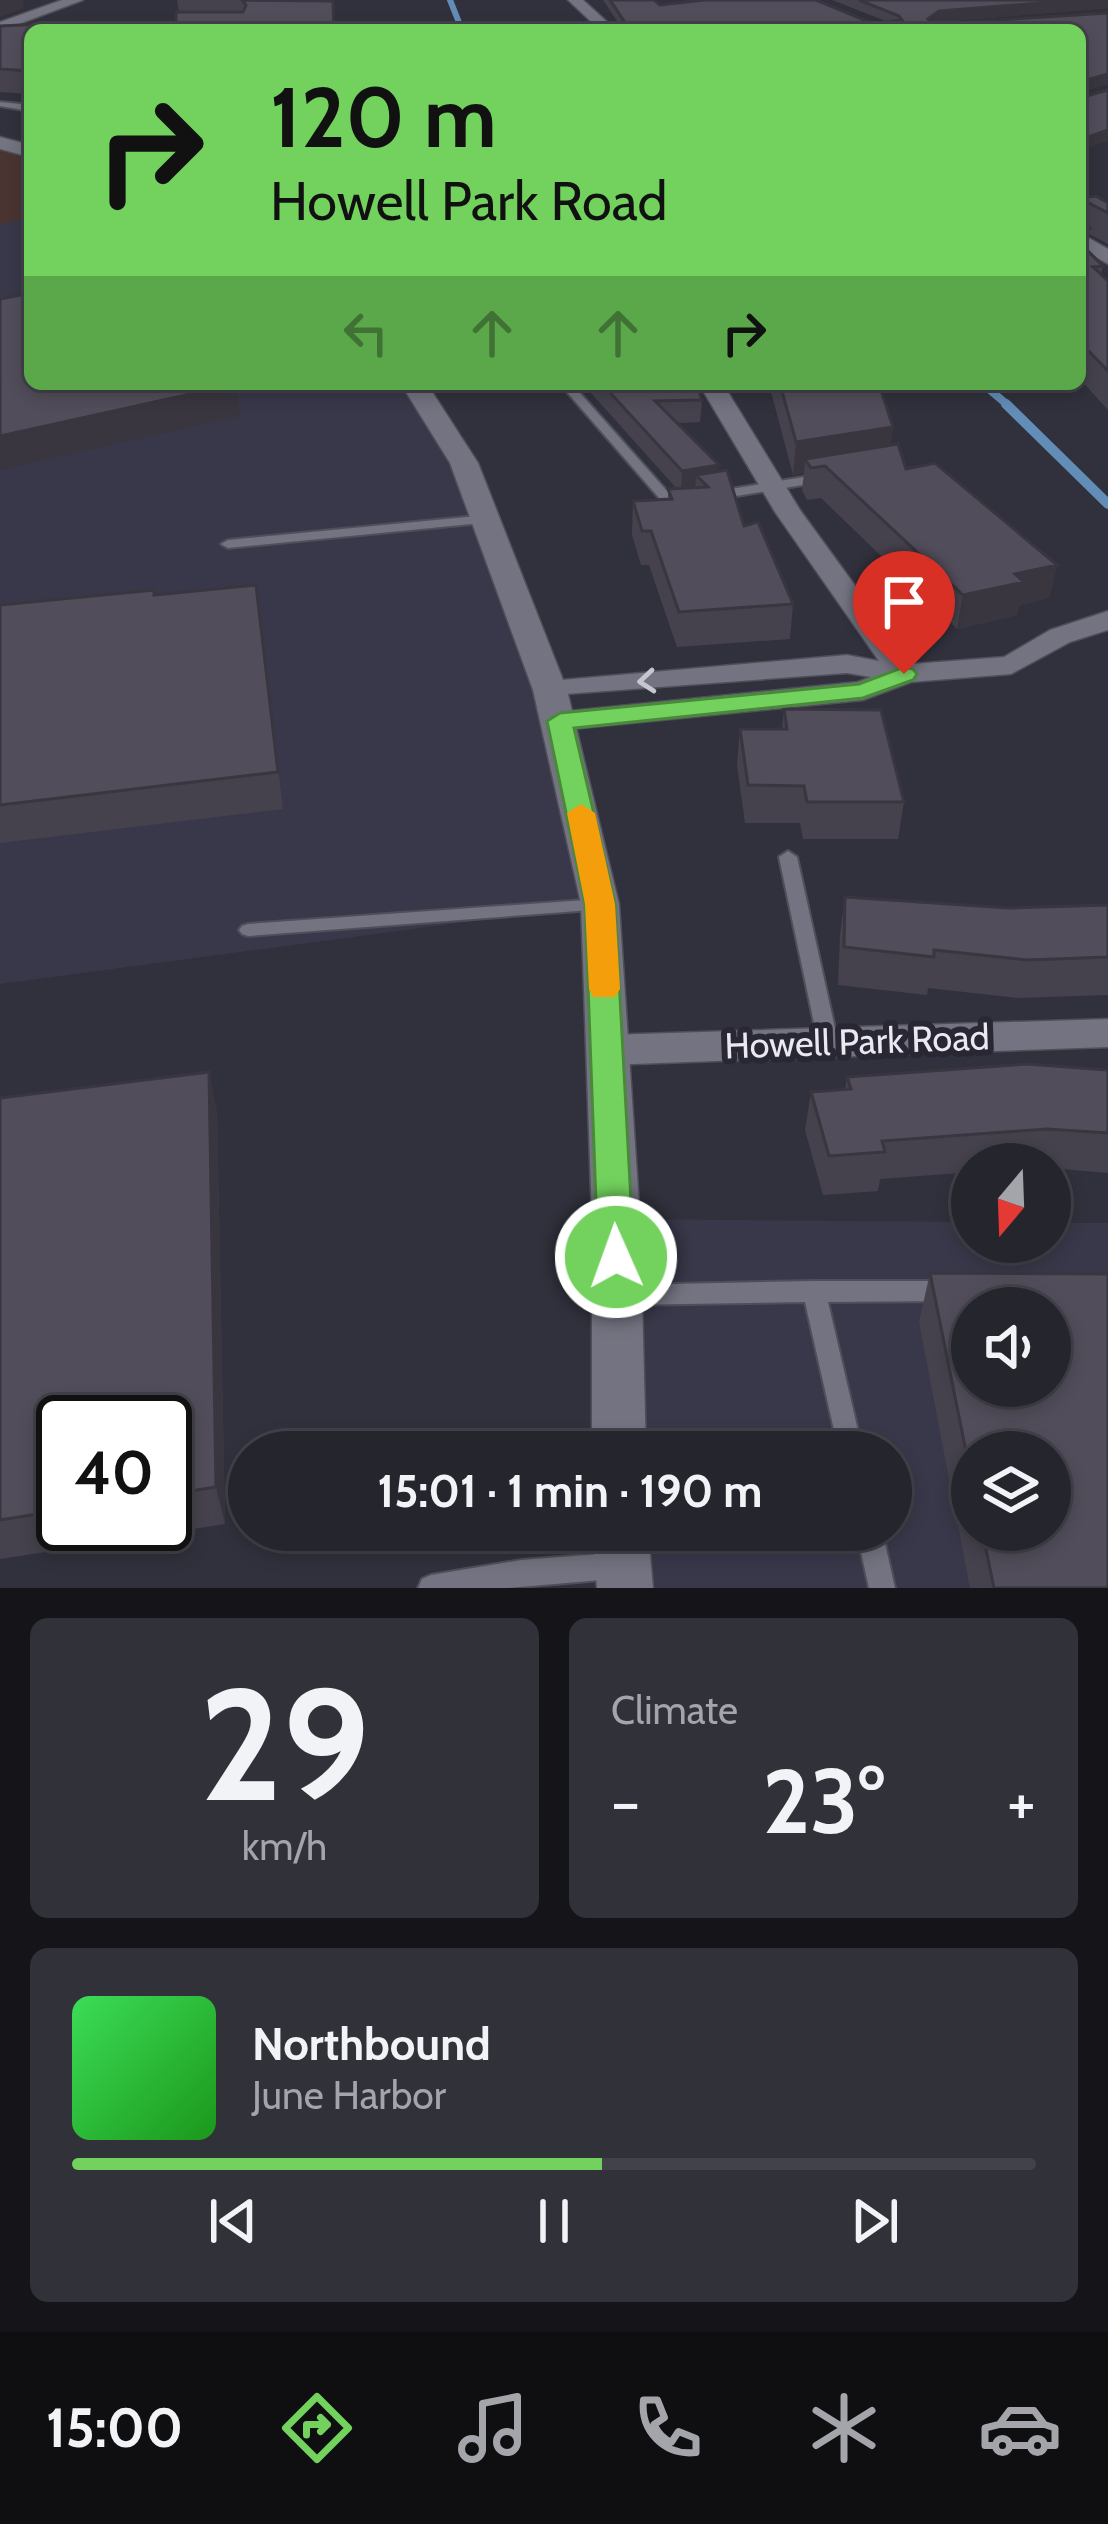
<!DOCTYPE html>
<meta charset="utf-8">
<style>
:root{--surface:#25252e;--page:#31313a;--text:#f1f3f6;--muted:#a3a5aa;--line:#42424a;--accent:#72d25d}
body{margin:0;font-family:Cabin,sans-serif;background:var(--page);color:var(--text);height:100vh;display:flex;flex-direction:column;font-size:45px;white-space:nowrap}
*{box-sizing:border-box;margin:0}
p{font-size:39px;color:var(--muted)}
.icon{flex:none;width:66px;height:66px;fill:none;stroke:currentColor;stroke-width:2;stroke-linecap:round;stroke-linejoin:round}
.map{position:relative;height:1588px;overflow:hidden}
.side{display:flex;flex-direction:column;gap:30px;padding:30px;background:#141419;flex:1}
.side>*{flex:none}
.banner{position:absolute;left:24px;top:24px;width:1062px;height:366px;border-radius:18px;box-shadow:0 6px 18px #0003,0 0 0 3px var(--line);background:#72d25d;color:#111;overflow:hidden}
.needle{width:78px;rotate:199deg}
.buttons{position:absolute;left:951px;top:1143px;display:grid;gap:24px}
.buttons a{display:grid;place-items:center;width:120px;height:120px;border-radius:50%;background:var(--surface);box-shadow:0 6px 18px #0003,0 0 0 3px var(--line);font-size:60px}
.speed{position:absolute;left:36px;top:1395px;display:flex;gap:24px;font-size:60px;font-weight:700;text-align:center}
.speed>*{display:grid;place-content:center;width:156px;height:156px;border-radius:50%;background:var(--surface);box-shadow:0 6px 18px #0003,0 0 0 3px var(--line);line-height:1}
.speed .limit{border:6px solid #111;border-radius:18px;background:#fff;color:#111}
.pin{position:absolute;display:grid;place-items:center;width:102px;height:102px;color:#fff;margin:-123px -51px;border-radius:50% 50% 50% 0;rotate:-45deg;box-shadow:0 0 12px #0007}
.pin .icon{rotate:45deg}
.me{position:absolute;width:132px;margin:-66px;rotate:358deg;stroke-linejoin:round;filter:drop-shadow(0 0 9px #0008)}
.turn{display:flex;align-items:center;gap:42px;height:252px;padding:0 48px;font-size:54px}
.turn .icon{width:156px;height:156px;stroke-width:2.5}
.turn b{display:block;font-size:84px;line-height:102px}
.lanes{display:flex;align-items:center;height:114px;padding:0 48px;background:#0003;justify-content:center;gap:60px;direction:ltr}
.lanes .off{opacity:.35}
.big{font-size:90px;font-weight:700;line-height:1.1}
.side .widget{flex:1;display:flex;flex-direction:column;justify-content:center;gap:18px;min-width:0;padding:0 42px;border-radius:18px;background:var(--page)}
.side .dial{align-items:center;gap:0}
.dial b{font-size:156px;line-height:1}
.song{display:flex;align-items:center;gap:36px}
.cover{width:144px;height:144px;border-radius:18px;background:linear-gradient(135deg,hsl(130 70% 55%),hsl(120 70% 35%))}
.played{height:12px;border-radius:6px;background:linear-gradient(90deg,var(--accent) 55%,var(--line) 55%)}
.keys{display:flex;justify-content:space-around;direction:ltr}
.heat{display:flex;justify-content:space-between;align-items:center;font-size:66px;direction:ltr}
.side .tiles{flex:1;display:grid;gap:30px;grid-template-columns:1fr 1fr}
.widget:last-child{grid-column:span 2}
.trip{position:absolute;left:228px;top:1431px;width:684px;height:120px;border-radius:60px;background:var(--surface);box-shadow:0 6px 18px #0003,0 0 0 3px var(--line);font-weight:700;line-height:120px;text-align:center}
.menu{display:flex;height:192px;justify-content:space-around;align-items:center;background:#0f0f12;color:var(--muted)}
.menu .icon{width:84px;height:84px}
.menu .on{color:var(--accent)}
.menu b{font-size:54px;color:var(--text)}
.map>svg:first-child{display:block}
</style>
<div class="map">
<svg width="1108" height="1588" viewBox="0 0 1108 1588">
<rect width="100%" height="100%" fill="#31313d"/>
<path fill="#493432" d="M0,143l30,8v68l-30,5z"/>
<path fill="#39384a" fill-rule="evenodd" d="M30,219v165h371l77,104 122,416 -600,80v-760z
M616,1219l356,3v20h78v-19h58v365h-483l-5,-58h271v-78h-272zM972,1308h78v78h-78zM972,1452h78v78h-78z"/>
<g fill="none" stroke-linecap="round" stroke-linejoin="round">
<path stroke="#628db7" stroke-width="6" d="M450,0l12,30"/>
<path stroke="#628db7" stroke-width="8" d="M983,384l27,23"/>
<path stroke="#628db7" stroke-width="10" d="M1006,404l102,100"/>
<defs>
<path id="lane" d="M0,102l30,3v6l-30,-5z
M560,384h12l102,115 17,-1v6l-25,2z
M822,474l5,1v6l-115,19 -6,-4 6,-4z
M487,515l7,4 -2,3 -264,26 -7,-4 7,-4z
M788,851l9,6 41,185 -3,5 -7,2 -7,-2 -3,-5 -39,-185z
M599,899l6,2 3,4 -3,4 -357,27 -6,-2 -3,-4 3,-4 6,-2z
M814,1281h132l8,3 3,7 -3,7 -8,3 -118,1 35,150h-24l-34,-150 -181,3 -8,-3 -3,-7 3,-7 8,-3z
M856,1530h26l13,58h-26z
M613,1553l9,4 4,9 -4,9 -9,4 -106,9h-89l4,-9 9,-4 90,-15z"/>
<path id="street" d="M62,0h21l-83,31v-9z
M568,0h15l33,30h-16z
M219,23l5,7h-70l7,-4z
M1080,233l28,16v15l-28,-16z
M699,384h24l77,126 112,154 92,-7 46,-27 58,-19v19l-38,12 -59,32 -100,8 -48,18 -303,30 -11,-2 -5,-7 16,-9 298,-30 13,-5 -24,-4 -308,23 -4,-6 15,-9 297,-26 32,6 -104,-149z
M1108,1019v28l-501,18 -14,-5 -6,-10 6,-10 14,-5z"/>
<path id="secondary" d="M0,137l30,8v12l-30,-8z
M401,384h26l51,79 89,227 52,214 21,315 6,233h-54v-233l-11,-315 -48,-214 -83,-227z
M592,1530h56l5,58h-56z"/>
</defs>
<use href="#lane" stroke="#4f4f59" stroke-width="4"/>
<use href="#street" stroke="#4f4f59" stroke-width="3"/>
<use href="#secondary" stroke="#4f4f59" stroke-width="3"/>
<use href="#lane" fill="#737381" fill-rule="evenodd"/>
<use href="#street" fill="#737381" fill-rule="evenodd"/>
<use href="#secondary" fill="#737381" fill-rule="evenodd"/>
</g>
<path fill="#46424d" fill-rule="evenodd" d="M177,0h148l-149,30 3,-18z
M603,0h51l6,5 214,19 14,-2 -56,-22h276v8l-170,14 -4,2 174,-11v71l-28,8v-62h-457z
M84,22l1,8h-55v64l-30,-2v-66z
M1080,198l28,5v41l-19,-10 -3,15 17,17 -2,8 7,7v129l-28,-31z
M583,384h114l5,16 -2,22 -23,1 41,48 26,55 49,78 -3,35 -113,8 -28,-82h-8l-9,-30 1,-34 35,-2v-10h9z
M746,384h133l12,61 15,24 151,96 -8,33 -30,7 -2,10 -60,14 -136,-131 -14,2 -5,-10 2,-17 -11,2 -24,-91z
M256,585l27,224 -283,34v-238l155,-10z
M784,709l120,93 -6,37h-95l-3,-16h-55l-8,-58 3,-36h42z
M845,897l164,11 99,-3v90l-89,3 -91,-10 -1,7 -89,-10 2,-50z
M1108,1070v103l-58,-5v-4h-78v8l-92,7 -2,12 -55,4 -18,-65 6,-38 34,-2 2,-13z
M0,1098l217,13 8,413 -225,35zM63,1422h102v102h-102z
M930,1273l178,315h-138l-51,-266zM972,1452l78,78h-78z"/>
<path fill="#39363f" d="M0,0h23l1,8 -24,9z
M1078,0h30v8l-170,14 -11,7 1,-10 11,-8z
M1108,74v10l-28,8v-10z
M1108,130v11l-28,10v-11z
M1090,228l-6,28h-4v-27z
M236,384l4,32 -240,54v-34z
M893,427l-4,32 -64,7 -20,-7 -1,14 -11,2 3,-33z
M719,465l-2,22h-9l-12,-12 -1,16 -14,2 1,-22z
M1057,565l-8,33 -30,7 -2,10 -60,14 6,-34 52,-21z
M209,1072l8,39 8,413 -9,-37z"/>
<path fill="#514d5a" stroke="#39363f" stroke-width="3" fill-rule="evenodd" d="M242,0l91,1 1,29h-158v-18h67l3,-7z
M610,0h44l6,5 44,-5h112l58,24 28,-4 -3,-4 -40,-16h219l-139,11 -11,8 5,5 175,-11v61l-28,8v-52h-450z
M84,22l-1,8h-53v41l-30,-2v-43z
M1108,90v40l-28,10v-42z
M1096,196l12,7v10l-23,-12 -4,19 9,8 -10,1v-31z
M1080,243l23,23 -10,1 15,14v90l-28,-29z
M30,293v91h206l-236,52v-137z
M602,384h95l5,16 -47,1 64,64 -37,6z
M780,384h99l14,43 -97,15z
M898,444l8,25 29,-6 122,102 -42,9 9,8 -61,13 -138,-129 -14,2 -6,-9z
M727,470l17,56 14,-4 35,82 -114,8 -28,-81h-9l-9,-30 39,-2 -4,-10 40,-2 -12,-12z
M256,585l22,187 -278,33v-200l154,-15v5z
M784,709l97,1 23,92h-97l-3,-16 -56,-1 -8,-56h47z
M845,897l164,11 99,-3v52l-80,3 -94,-10v7l-90,-10z
M1027,1064l81,6v63l-61,-4 -165,12 3,11 -56,4 -18,-64 40,-3 -4,-12z
M209,1072l7,415 -51,8v-73h-102v88l-63,10v-422z
M930,1273l178,1v314h-114l-12,-58h68v-78h-78v29zM972,1308h78v78h-78z"/>
<defs><path id="oneway-chevron" d="M-2-3.5L2.5 0L-2 3.5" fill="none" stroke-width="1.6" stroke-linecap="round" stroke-linejoin="round" transform="scale(3)"/></defs>
<use stroke="#c6c6cf" href="#oneway-chevron" transform="translate(647 681) rotate(175)"/>
<path fill="#72d25d" stroke="#4a883c" stroke-width="3" d="M904,667l9,2 4,5 -4,6 -50,18 -289,30 41,176 19,353 -5,11 -13,4 -13,-4 -5,-11 -13,-353 -38,-183 13,-8 299,-29z"/>
<path fill="#f59e0b" d="M581,804l14,9 20,91 5,85 -5,8h-22l-4,-8 -4,-85 -18,-91z"/>
<g text-anchor="middle" stroke-width="12" stroke-linejoin="round" paint-order="stroke">
<g font-size="36" fill="#e9e9f1" stroke="#282733">
<text transform="translate(857 1041) rotate(-2)" y="13">Howell Park Road</text>
</g>
</g>
</svg>
<div class="buttons">
<a><svg class="needle" viewBox="-14 -14 28 28"><path d="M0-13l5 13h-10z" fill="#e53935"/><path d="M0 13l5-13h-10z" fill="#a3a5aa"/></svg></a>
<a><svg class="icon" aria-label="sound" viewBox="0 0 24 24"><path d="M4 9h4l5-4v14l-5-4H4zM17 9q2 3 0 6"/></svg></a>
<a><svg class="icon" aria-label="layers" viewBox="0 0 24 24"><path d="M12 4l9 5-9 5-9-5zM3 14l9 5 9-5"/></svg></a>
</div>
<div class="speed"><div class="limit">40</div></div>
<div class="pin" style="left:904px;top:674px;background:#d93025"><svg class="icon" aria-label="arrive" viewBox="0 0 24 24"><path d="M6 21V4h12l-3 4 3 4H6"/></svg></div>
<svg class="me" style="left:616px;top:1257px" viewBox="-20 -20 40 40"><circle r="17" fill="#72d25d" stroke="#fff" stroke-width="3"/><path d="M0-11L8 9 0 5-8 9z" fill="#fff"/></svg>
<div class="trip">15:01 · 1 min · 190 m</div>
<div class="banner">
<div class="turn"><svg class="icon" aria-label="right" viewBox="0 0 24 24"><path d="M7 20v-9h11M14 6l5 5-5 5"/></svg><div><b>120 m</b>Howell Park Road</div></div>
<div class="lanes"><svg class="icon off" aria-label="left" viewBox="0 0 24 24"><path d="M17 20v-9H6M10 6l-5 5 5 5"/></svg><svg class="icon off" aria-label="ahead" viewBox="0 0 24 24"><path d="M12 20V5M6 11l6-6 6 6"/></svg><svg class="icon off" aria-label="ahead" viewBox="0 0 24 24"><path d="M12 20V5M6 11l6-6 6 6"/></svg><svg class="icon" aria-label="right" viewBox="0 0 24 24"><path d="M7 20v-9h11M14 6l5 5-5 5"/></svg></div>
</div>
</div>
<section class="side">
<div class="tiles">
<div class="widget dial"><b>29</b><p>km/h</p></div>
<div class="widget"><p>Climate</p>
<div class="heat"><a>−</a><b class="big">23°</b><a>+</a></div>
</div>
<div class="widget">
<div class="song"><i class="cover"></i><div><b>Northbound</b><p>June Harbor</p></div></div>
<div class="played"></div>
<div class="keys"><svg class="icon" aria-label="previous" viewBox="0 0 24 24"><path d="M18 5L8 12l10 7zM5 5v14"/></svg><svg class="icon" aria-label="pause" viewBox="0 0 24 24"><path d="M8 5v14M16 5v14"/></svg><svg class="icon" aria-label="next" viewBox="0 0 24 24"><path d="M6 5l10 7-10 7zM19 5v14"/></svg></div>
</div>
</div>
</section>
<nav class="menu">
<b>15:00</b>
<svg class="icon on" aria-label="directions" viewBox="0 0 24 24"><path d="M12 3l9 9-9 9-9-9zM9 14v-3h6M13 9l2 2-2 2"/></svg>
<svg class="icon" aria-label="music" viewBox="0 0 24 24"><path d="M9 18V5l10-2v13"/><circle cx="6" cy="18" r="3"/><circle cx="16" cy="16" r="3"/></svg>
<svg class="icon" aria-label="phone" viewBox="0 0 24 24"><path d="M5 4h4l2 5-3 2q2 4 5 5l2-3 5 2v4C11 20 4 13 5 4z"/></svg>
<svg class="icon" aria-label="climate" viewBox="0 0 24 24"><path d="M12 3v18M4 7l16 10M4 17L20 7"/></svg>
<svg class="icon" aria-label="car" viewBox="0 0 24 24"><path d="M5 17H2v-5l4-1 3-4h7l3 4 3 1v5h-3M9 17h6M6 11h13"/><circle cx="7" cy="17" r="2"/><circle cx="17" cy="17" r="2"/></svg>
</nav>
